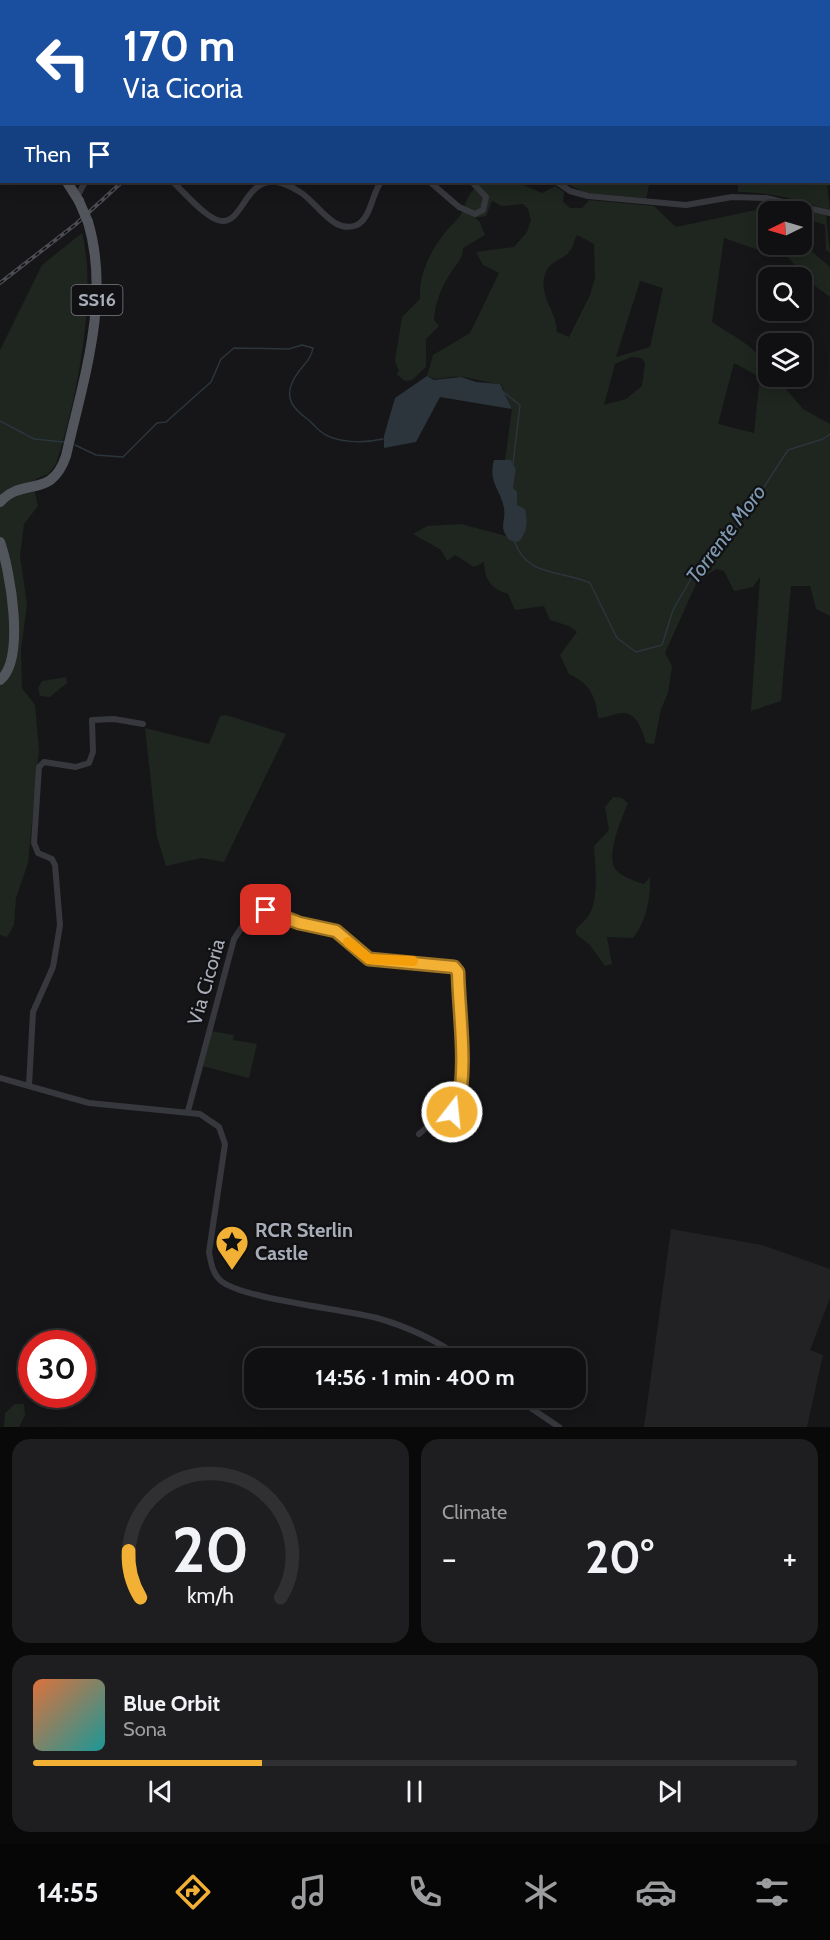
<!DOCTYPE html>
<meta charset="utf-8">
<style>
:root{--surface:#101012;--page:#1e1e20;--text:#f1f3f6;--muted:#9c9d9f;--line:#303032;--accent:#f2b134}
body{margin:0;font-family:Cabin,sans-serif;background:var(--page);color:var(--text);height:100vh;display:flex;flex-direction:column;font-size:22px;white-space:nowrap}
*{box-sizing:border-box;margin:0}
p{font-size:20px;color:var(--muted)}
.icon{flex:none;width:33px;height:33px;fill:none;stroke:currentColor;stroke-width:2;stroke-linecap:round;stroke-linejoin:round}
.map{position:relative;height:1427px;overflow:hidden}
.drawer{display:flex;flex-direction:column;gap:12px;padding:12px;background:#09090a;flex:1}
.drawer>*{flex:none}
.top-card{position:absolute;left:0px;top:0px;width:831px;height:183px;box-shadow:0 3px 15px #0003,0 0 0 2px var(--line);background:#1a4fa0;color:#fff;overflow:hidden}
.needle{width:39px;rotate:265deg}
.tools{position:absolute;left:758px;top:201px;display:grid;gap:12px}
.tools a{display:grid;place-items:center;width:54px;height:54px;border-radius:12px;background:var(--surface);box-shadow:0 3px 15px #0003,0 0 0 2px var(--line);font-size:30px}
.speed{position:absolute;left:18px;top:1330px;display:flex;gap:12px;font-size:30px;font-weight:700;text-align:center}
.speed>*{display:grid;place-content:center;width:78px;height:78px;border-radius:50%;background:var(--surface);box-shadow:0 3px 15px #0003,0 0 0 2px var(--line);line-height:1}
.speed .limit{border:9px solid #d22;background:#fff;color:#111}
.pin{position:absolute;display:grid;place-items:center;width:51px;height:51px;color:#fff;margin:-26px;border-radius:12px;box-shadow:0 3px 9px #0006}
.me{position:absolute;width:66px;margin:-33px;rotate:16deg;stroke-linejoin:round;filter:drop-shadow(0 0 4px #0008)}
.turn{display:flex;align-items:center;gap:21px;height:126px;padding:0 24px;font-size:27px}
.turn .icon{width:78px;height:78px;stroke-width:2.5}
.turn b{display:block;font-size:42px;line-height:51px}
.then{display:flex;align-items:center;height:57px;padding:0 24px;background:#0003;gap:12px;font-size:22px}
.big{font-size:45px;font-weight:800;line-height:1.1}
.drawer .widget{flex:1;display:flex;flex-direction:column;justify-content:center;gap:9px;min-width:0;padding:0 21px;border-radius:18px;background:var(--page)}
.drawer .dial{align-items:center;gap:0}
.dial svg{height:156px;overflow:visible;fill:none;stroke:var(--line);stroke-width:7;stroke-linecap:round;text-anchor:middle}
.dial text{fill:var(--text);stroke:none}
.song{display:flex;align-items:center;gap:18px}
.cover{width:72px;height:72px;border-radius:9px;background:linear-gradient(135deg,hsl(20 70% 55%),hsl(180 70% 35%))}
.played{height:6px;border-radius:3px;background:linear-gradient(90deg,var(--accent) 30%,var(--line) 30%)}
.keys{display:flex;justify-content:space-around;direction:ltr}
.heat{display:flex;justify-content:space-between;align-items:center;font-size:33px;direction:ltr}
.drawer .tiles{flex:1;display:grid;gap:12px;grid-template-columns:1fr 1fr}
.widget:last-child{grid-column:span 2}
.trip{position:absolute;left:244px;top:1348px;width:342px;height:60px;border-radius:18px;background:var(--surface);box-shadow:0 3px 15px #0003,0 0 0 2px var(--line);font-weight:800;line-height:60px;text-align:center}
.tabs{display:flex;height:96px;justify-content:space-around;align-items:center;background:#060607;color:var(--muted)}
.tabs .icon{width:42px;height:42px}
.tabs .active{color:var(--accent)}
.tabs b{font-size:27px;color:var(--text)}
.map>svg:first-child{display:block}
</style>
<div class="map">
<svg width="830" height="1427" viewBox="0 0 830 1427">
<rect width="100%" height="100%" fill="#161618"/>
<path fill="#222225" d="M671,1229l91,16 68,24v29l-20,52 13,5 -16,72h-163z"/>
<path fill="#1e261f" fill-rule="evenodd" d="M482,182h35l25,11 13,-7 9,6 -1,10 7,6h12l7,-8 65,6 22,21 108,-23 42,11 4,38 -4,-3 -1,-25 -24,-9v-4h-33v32l34,-1 28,24v30l-19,-14 -25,-28h-13l-49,-17 -12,84c18,13 56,29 56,54l8,1 27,32 27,15v192l-14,-7 -6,-23h-19l-10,115 -30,10 9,-134 -7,10 -19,4 -10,-20 -8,-2 -19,13 -32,71 7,13 -4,27 -7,16 -7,35 -8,-1c-3,-10 -8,-30 -23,-30 -8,0 -16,5 -25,5 -2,-22 -9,-35 -29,-44l-9,-19 17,-23 -8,-6 -19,-6 -6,-14 -29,4 -7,-16c-17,-6 -23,-13 -24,-32l-10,5 -19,-12 -8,6 -6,-11 -28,-16 14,-8 34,-2 45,12 3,4 8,-35 -4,-17 3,-19 -5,-9h-6l7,-51 -11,-25c-17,-1 -34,-9 -50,-7 -10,1 -14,4 -24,-1l6,-21 37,-22 29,-60 -16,-8 -7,-13 38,-5 13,-15 4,-12 -3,-11 -5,-5 -21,2 -10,-5 -6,15 -11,2 5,4 5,13 -22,13c0,11 -7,16 -13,26 -9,14 -15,29 -16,46l5,6 -13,13v28l-14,13 -7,1 -9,-7 3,-3 -4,-10 7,-44 18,-18c-2,-22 10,-48 24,-65 5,-7 15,-15 18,-22 6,-14 7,-21 20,-30zM577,235l17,9 1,34 -5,17 -21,42 -12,-5c0,-21 -22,-40 -10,-62 5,-10 16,-10 22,-18 4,-4 5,-12 8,-17zM640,281l23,7 -13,59 -34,10zM631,357l10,1 4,5 -3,23 -16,13 -22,6 11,-41zM734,363l26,14 -6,56 -36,-9z
M563,182h87l-4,16 -60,-5z
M738,182h89l3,29c-29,-11 -60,-19 -92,-19z
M82,233c16,61 -6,171 -26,231l-8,10 -12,5 -1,14 3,13 -14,18 -4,32 7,48 -6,46 1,38 13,17 4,45 -11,113 -12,35 -2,27 -7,12 -7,-2v-585l42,-85z
M66,677l1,6 -17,14 -10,-1 -2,-8 4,-7z
M226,715l60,19 -62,128 -22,-4 -36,8 -9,-29 -12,-109 64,16 11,-28z
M613,797l9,1 6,5c-6,15 -19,44 -15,61 2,11 22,17 31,20l6,-7c1,22 -4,44 -17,61l-26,-1 5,27 -7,2 -15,-21 -14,-11v-5c3,-4 8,-7 11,-11 13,-17 8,-52 7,-72l15,-16 -4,-23z
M211,1031l23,4 -1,5 24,4 -8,34 -47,-12z
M15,1404h9l1,11 -6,12h-15l1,-14z"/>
<path fill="#2c353c" d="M427,376l7,4 27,-3 15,5 24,2 12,25 -72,-12 -24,45 -32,6v-12l11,-38z
M494,460h17l5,9 -3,19 4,4v13l8,4c3,12 2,25 -7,33l-9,-2c-11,-15 -3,-17 -5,-32 -4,-20 -16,-25 -10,-48z"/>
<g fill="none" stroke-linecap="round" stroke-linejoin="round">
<path stroke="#2c353c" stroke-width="1.5" d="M502,391l18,14 -7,59
M0,421l34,18 30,3
M75,445l21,10 27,2 34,-34 9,-1 45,-40 10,-23 13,-11 55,1 13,-4 11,3c-2,14 -16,21 -21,35 -7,16 2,26 14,35 6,4 9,9 14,13 15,13 45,12 63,8
M514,540c13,38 44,29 76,43l27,55 19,14 26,-7 11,-35 31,-54 16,-7 26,-34 42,-65 35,-11 7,-5"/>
<path stroke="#37383d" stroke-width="6" d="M607,2v-2
M0,79l2,2
M173,182c10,9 35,39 49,39 26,1 24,-64 78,-29 17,10 33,43 57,33 14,-7 15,-32 24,-43
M430,182l29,25 16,7 8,-4 3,-13 -14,-15
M557,182l13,9 18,5 98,9 46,-8 34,1 64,15
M77,197l8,-15
M0,1078l89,25 111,11 19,13 6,17 -16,108c2,10 3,21 12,29 22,18 122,28 156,37 32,9 59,22 86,41
M29,1086l4,-74 20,-45 7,-42 -5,-60 -3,-6 -14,-6 -4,-10 5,-76 5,-5 32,5 13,-4 4,-11 -1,-32 22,-1 29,5
M188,1111l46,-172 16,-24 9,-6 7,1 33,13 37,8 33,28 86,8 3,5c1,44 10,95 -1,138l-17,6 -21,18
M516,1398l43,29"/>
<path stroke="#53555c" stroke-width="10" d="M9,2v-2
M67,182l12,19
M0,502c24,-26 51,-2 66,-46 17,-76 45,-157 22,-234
M0,542c10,28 26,117 0,138"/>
<defs>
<path id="rail" d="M0,283l76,-59 46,-42"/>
</defs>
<use href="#rail" stroke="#4a4c52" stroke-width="4"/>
<use href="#rail" stroke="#111113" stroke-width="1.5" stroke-dasharray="4.5" stroke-linecap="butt"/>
<path stroke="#53555c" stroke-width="10" d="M79,201l9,21"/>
</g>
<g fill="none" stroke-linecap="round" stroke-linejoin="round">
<defs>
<path id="route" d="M266,910l33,13 37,8 33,28 85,8 4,5c1,44 10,95 -1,138l-5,2"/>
</defs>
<use href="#route" stroke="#9d7322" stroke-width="15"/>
<use href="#route" stroke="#f2b134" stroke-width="10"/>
<path stroke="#f59e0b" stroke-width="10" d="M348,942l21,17 44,2"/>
</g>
<defs>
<symbol id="sight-pin" viewBox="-11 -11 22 30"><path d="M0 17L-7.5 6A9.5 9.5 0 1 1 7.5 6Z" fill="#f2b134" stroke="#111113"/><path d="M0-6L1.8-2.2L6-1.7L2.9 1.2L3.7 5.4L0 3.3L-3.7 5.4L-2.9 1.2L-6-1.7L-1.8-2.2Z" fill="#111"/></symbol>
</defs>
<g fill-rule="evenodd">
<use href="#sight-pin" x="213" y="1223" width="38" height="52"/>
</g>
<g text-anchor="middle" stroke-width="4.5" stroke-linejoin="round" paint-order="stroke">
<rect fill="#111113" stroke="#7b7e86" stroke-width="1.5" x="71.5" y="285" width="51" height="30" rx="4.5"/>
<g font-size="18" font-weight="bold" fill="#a8adb8">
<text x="97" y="306">SS16</text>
</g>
<g font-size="20" fill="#a8adb8" stroke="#111113">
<text transform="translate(206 982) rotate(-74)" y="7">Via Cicoria</text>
</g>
<g font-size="20" font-weight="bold" fill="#a8adb8" stroke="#111113" text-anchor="start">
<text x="255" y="1237">RCR Sterlin<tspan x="255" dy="23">Castle</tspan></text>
</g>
<g font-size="21" font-style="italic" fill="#7f9bb3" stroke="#111113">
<text transform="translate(726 534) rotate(-53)" y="7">Torrente Moro</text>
</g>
</g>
</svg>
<div class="tools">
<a><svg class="needle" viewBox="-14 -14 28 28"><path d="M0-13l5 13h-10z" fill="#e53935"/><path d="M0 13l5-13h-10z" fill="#9c9d9f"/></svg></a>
<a><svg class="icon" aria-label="search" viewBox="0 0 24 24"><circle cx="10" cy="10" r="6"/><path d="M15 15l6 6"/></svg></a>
<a><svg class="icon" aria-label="layers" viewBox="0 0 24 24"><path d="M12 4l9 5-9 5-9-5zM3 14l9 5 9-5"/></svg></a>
</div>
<div class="speed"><div class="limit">30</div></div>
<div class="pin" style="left:266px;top:910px;background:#d93025"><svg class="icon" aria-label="arrive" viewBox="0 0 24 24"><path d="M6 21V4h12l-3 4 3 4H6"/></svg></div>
<svg class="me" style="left:452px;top:1112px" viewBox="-20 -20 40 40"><circle r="17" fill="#f2b134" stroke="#fff" stroke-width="3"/><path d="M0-11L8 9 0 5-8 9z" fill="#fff"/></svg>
<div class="trip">14:56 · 1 min · 400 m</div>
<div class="top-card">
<div class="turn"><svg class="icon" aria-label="left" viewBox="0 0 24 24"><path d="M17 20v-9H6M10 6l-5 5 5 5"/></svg><div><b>170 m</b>Via Cicoria</div></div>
<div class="then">Then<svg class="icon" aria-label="arrive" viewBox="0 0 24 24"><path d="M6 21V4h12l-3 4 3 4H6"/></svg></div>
</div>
</div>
<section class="drawer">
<div class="tiles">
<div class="widget dial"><svg viewBox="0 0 100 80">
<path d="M14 69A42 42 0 1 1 86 69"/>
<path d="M14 69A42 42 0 0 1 8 45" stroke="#f2b134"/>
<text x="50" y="56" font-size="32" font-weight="700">20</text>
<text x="50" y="72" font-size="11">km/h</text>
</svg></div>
<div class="widget"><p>Climate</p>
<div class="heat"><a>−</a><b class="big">20°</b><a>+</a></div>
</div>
<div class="widget">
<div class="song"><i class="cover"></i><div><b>Blue Orbit</b><p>Sona</p></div></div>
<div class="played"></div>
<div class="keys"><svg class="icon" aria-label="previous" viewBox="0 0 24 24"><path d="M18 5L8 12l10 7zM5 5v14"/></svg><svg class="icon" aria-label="pause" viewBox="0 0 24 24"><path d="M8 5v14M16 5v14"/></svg><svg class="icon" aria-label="next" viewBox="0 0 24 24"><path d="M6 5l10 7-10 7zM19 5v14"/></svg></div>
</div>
</div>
</section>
<nav class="tabs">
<b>14:55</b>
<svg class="icon active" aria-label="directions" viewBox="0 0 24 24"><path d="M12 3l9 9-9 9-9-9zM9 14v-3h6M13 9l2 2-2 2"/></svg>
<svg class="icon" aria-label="music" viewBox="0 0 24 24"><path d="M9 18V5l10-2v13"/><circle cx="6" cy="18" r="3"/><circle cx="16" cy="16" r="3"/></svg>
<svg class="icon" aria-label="phone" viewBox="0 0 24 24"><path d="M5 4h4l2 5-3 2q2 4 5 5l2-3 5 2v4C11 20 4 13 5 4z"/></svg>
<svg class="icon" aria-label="climate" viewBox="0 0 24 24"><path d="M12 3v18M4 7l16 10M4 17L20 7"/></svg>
<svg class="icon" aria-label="car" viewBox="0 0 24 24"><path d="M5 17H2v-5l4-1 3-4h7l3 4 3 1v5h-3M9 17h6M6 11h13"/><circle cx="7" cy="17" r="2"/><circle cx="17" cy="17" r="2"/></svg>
<svg class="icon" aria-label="filters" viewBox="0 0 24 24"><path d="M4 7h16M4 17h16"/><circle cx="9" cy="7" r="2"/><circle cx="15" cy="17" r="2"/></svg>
</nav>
